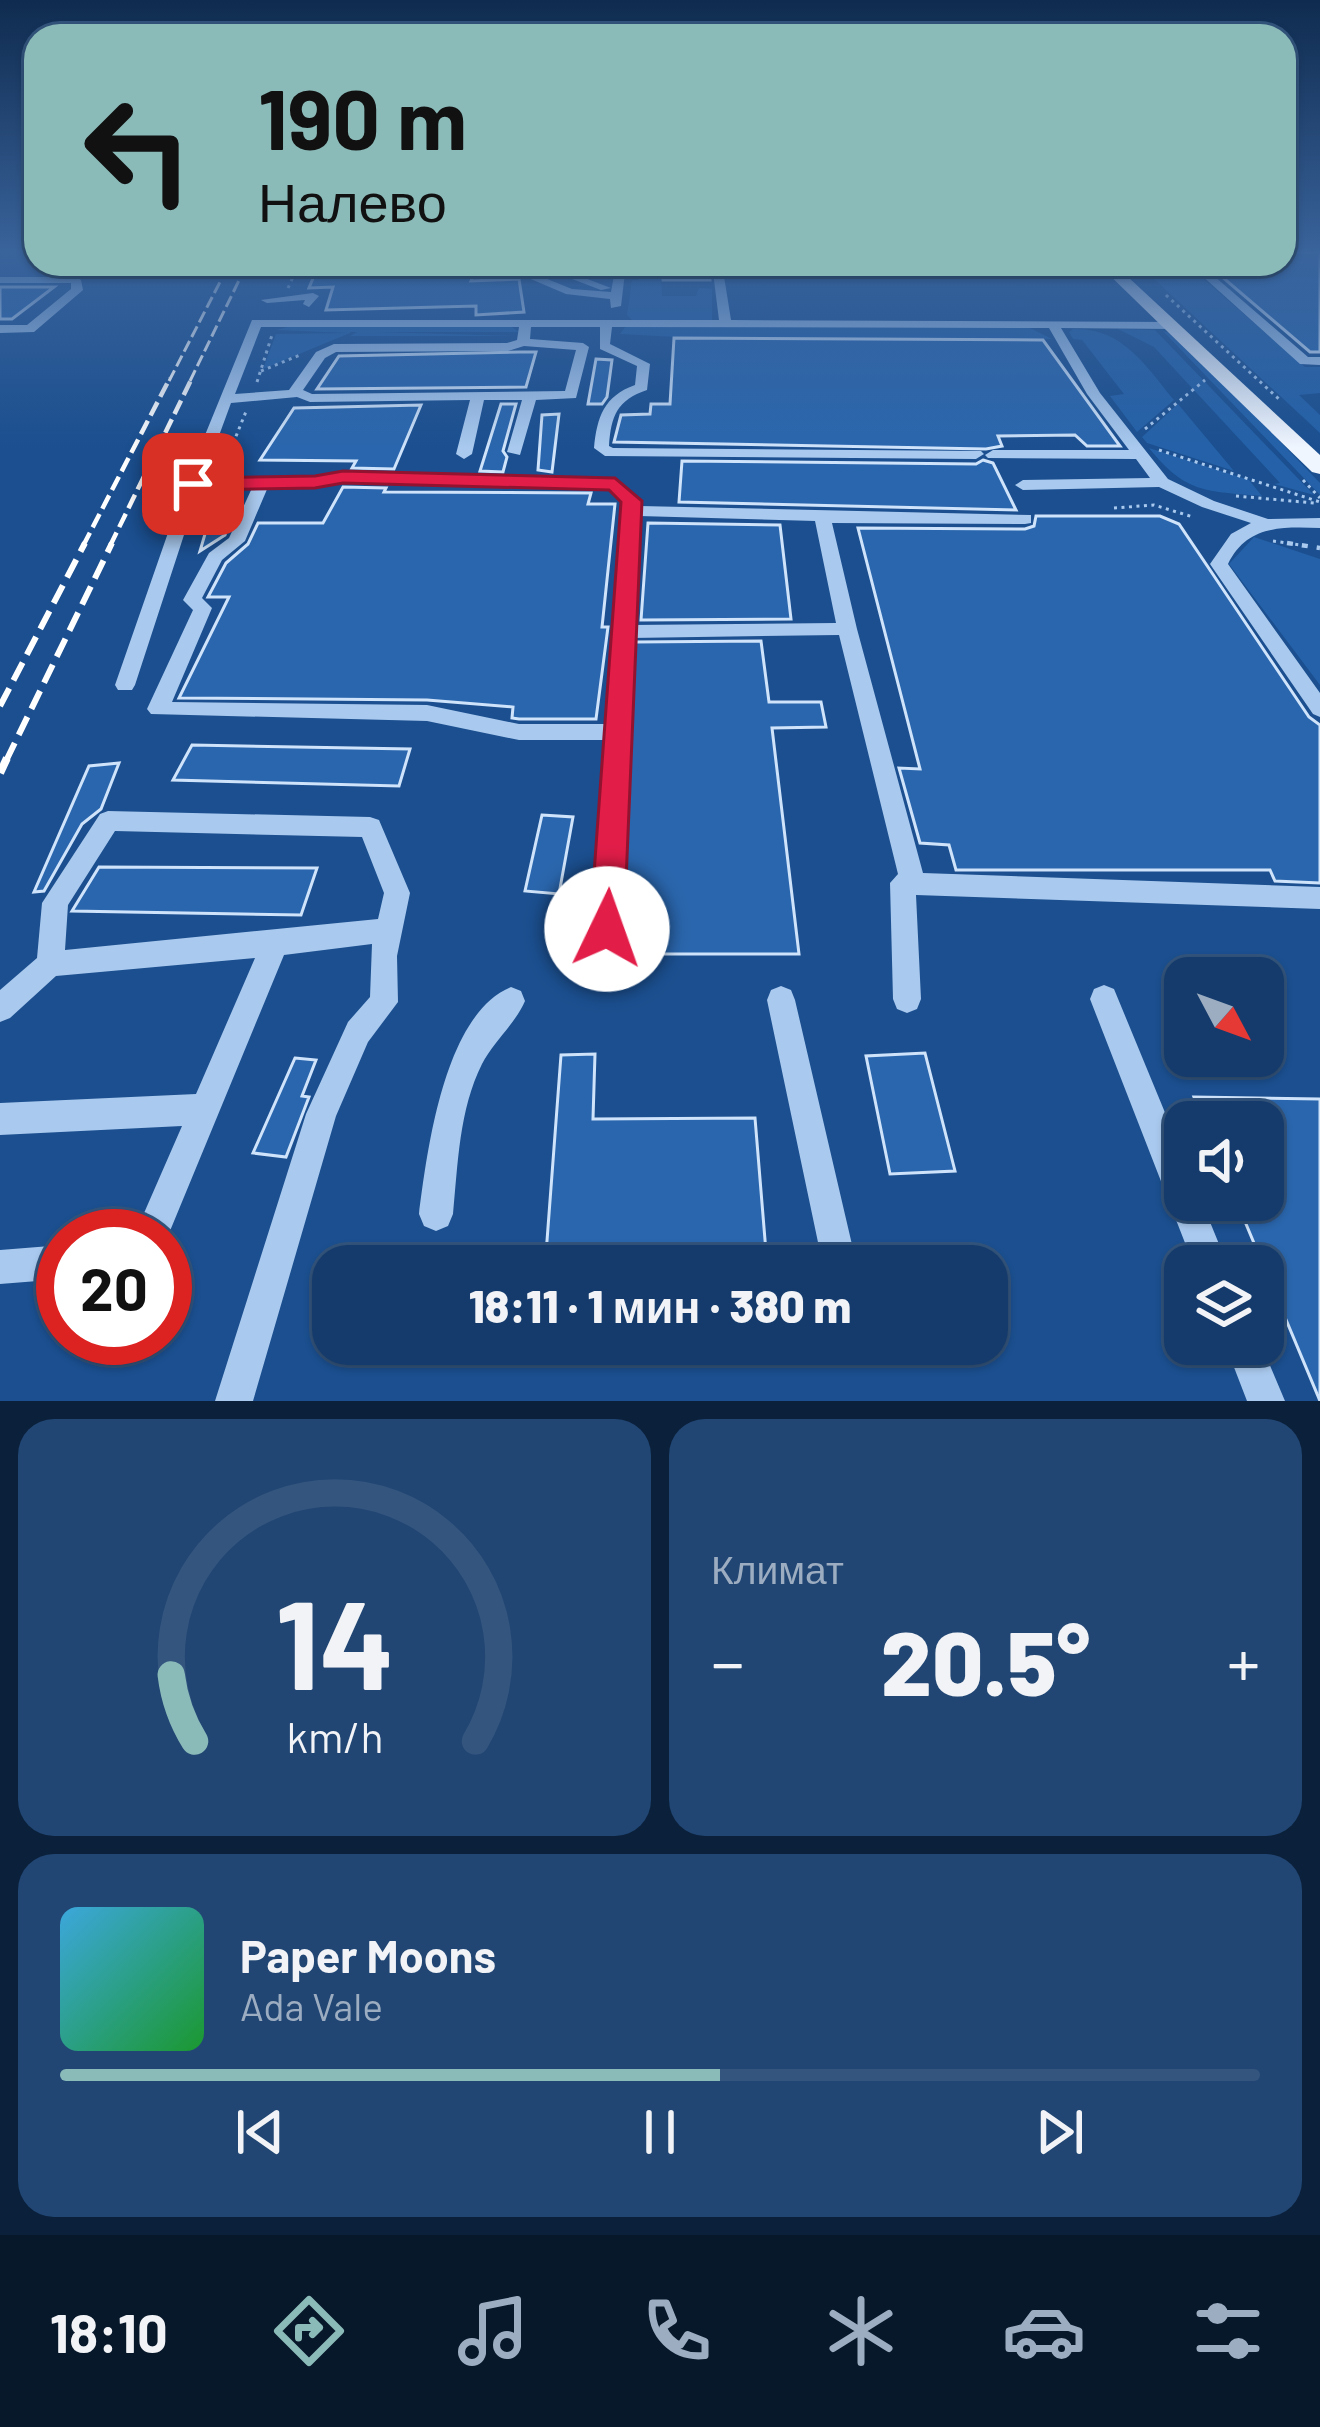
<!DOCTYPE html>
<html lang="ru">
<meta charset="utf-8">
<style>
:root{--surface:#143b6b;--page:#214673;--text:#f1f3f6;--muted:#9dadc1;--line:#33557e;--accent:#8bbbb9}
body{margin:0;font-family:Barlow,sans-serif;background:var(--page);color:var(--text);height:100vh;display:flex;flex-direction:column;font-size:45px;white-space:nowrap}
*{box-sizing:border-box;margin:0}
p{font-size:39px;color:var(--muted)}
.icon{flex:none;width:66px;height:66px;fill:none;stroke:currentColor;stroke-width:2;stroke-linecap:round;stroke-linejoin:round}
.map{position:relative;height:1401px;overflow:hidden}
.details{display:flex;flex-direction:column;gap:18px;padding:18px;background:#0b203b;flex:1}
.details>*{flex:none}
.hud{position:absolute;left:24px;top:24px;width:1272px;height:252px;border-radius:36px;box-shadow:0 3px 9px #0004,0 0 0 3px var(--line);background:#8bbbb9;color:#111;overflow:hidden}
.needle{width:78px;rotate:131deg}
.tools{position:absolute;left:1164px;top:957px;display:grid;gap:24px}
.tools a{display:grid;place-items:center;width:120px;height:120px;border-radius:24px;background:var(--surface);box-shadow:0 3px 9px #0004,0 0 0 3px var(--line);font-size:60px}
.speed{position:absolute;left:36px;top:1209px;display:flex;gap:24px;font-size:60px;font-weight:700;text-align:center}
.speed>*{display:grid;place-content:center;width:156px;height:156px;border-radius:50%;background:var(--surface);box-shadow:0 3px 9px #0004,0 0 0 3px var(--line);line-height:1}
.speed .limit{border:18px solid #d22;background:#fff;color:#111}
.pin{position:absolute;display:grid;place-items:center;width:102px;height:102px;color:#fff;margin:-51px;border-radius:24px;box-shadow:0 6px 18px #0006}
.me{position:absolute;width:132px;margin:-66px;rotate:3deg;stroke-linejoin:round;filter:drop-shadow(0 0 9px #0008)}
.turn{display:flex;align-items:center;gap:42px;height:252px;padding:0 36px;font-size:54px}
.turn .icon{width:156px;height:156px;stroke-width:2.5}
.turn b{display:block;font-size:84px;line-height:102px}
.big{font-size:90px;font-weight:800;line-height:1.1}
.details .widget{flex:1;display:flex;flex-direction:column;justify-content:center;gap:18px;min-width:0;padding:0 42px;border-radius:36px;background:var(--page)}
.details .dial{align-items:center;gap:0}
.dial svg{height:312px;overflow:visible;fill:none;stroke:var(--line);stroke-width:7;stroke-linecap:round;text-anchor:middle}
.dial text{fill:var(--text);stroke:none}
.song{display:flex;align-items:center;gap:36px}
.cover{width:144px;height:144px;border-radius:18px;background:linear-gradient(135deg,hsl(200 70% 55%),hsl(130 70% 35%))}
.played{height:12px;border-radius:6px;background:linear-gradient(90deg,var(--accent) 55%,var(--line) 55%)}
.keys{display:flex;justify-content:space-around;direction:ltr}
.heat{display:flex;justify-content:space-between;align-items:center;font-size:66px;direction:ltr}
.details .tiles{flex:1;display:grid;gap:18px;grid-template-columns:1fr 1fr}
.widget:last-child{grid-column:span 2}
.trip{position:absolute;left:312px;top:1245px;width:696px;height:120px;border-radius:36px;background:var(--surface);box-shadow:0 3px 9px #0004,0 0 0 3px var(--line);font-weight:800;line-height:120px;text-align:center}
.dock{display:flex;height:192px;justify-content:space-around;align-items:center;background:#08182b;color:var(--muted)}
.dock .icon{width:84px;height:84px}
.dock .selected{color:var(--accent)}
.dock b{font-size:54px;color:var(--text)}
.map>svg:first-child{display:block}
</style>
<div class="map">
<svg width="1320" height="1401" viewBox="0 0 1320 1401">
<rect width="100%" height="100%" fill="#1b4f8f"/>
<path fill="#2461a8" d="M639,264h21l2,32h34l3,-8 13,1v31l-79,1 -6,-6 5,-35h6z
M1138,264h48l119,103h15v26l-21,2 21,20v18z
M292,326l220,1 7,5h-143l141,4h-167l7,-4h-7v1l-87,36 13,-35 72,-1 -72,-3z
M625,327l405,1 22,11 -376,-2 -56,-3z
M1073,329c49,-2 72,36 101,71l-37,32 -27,-36 14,-2 -42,-54 -9,-1 -4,-7z
M1118,329l37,1 159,165 -40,-11 6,-1 -126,-136z
M1163,331l14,4 143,148v12z
M1178,404l56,67 -87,-28 -5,-6z
M1149,448l100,32 13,16c-56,-5 -76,-2 -113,-48z
M1254,537l66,22v126l-91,-121z"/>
<path fill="#2a66ad" stroke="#cfe3fa" stroke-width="3" d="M1284,252h36v100h-10l-103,-88h77z
M319,264h134l22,7 -4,10 48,-2 5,33 -48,3v-9l-150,4 7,-23 -24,1z
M662,264h46l2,16h-47z
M0,287h54l-42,32h-12z
M674,338l369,2 77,106h-33l-12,-11 -77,1 4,10 -16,3 -372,-7 7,-27 29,-1 1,-10h19z
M520,352h16l-10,35 -209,2 22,-33z
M596,359l16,1 -5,37 -5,7h-14z
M501,404h15l-13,47 4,6 -4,15 -23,-1z
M421,405l-27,64 -42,-1 4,-7 -96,-1 34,-52z
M559,414l-7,58 -14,-2 4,-55z
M983,460l10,3 23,47 -337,-8 3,-41 294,3z
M343,487l43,1 -2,4 207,1 -3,11h27l-13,123h6l-12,92h-77l-7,-1 1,-11 -86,-7 -248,-2 50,-101h-21l18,-34 22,-19 10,-21h65z
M237,498l-12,37 -25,16 15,-51z
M1036,516h124l19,8 130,193 11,8v158l-45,-2 -5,-11h-314l-7,-25 -29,-2 -21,-75 21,1 -62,-241 167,1 9,-3z
M648,523l132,2 11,94 -150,1z
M761,641l8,61h52l5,25 -54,1 27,226h-179l15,-312z
M192,745l218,4 -11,37 -226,-6z
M119,763l-18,46 -19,15 -38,67 -10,1 55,-126z
M542,815l31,2 -14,77 -34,-3z
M99,867l218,1 -16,47 -229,-4z
M925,1053l30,118 -65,3 -24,-118z
M595,1054l-2,65 162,-1 11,134 -220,2 15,-199z
M295,1058l21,2 -14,36 7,1 -23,60 -33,-4z
M1194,1097l126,2v302l-84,-201h27v-78h-59z"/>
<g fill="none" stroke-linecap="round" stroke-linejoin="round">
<path stroke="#a9c9ee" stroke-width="3" stroke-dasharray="3 4.5" stroke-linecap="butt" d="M288,288l11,-24
M1166,295l115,106
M261,371l39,-16
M257,382l15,-47
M1145,429l60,-49
M1159,450l161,52
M222,471l25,-62
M1303,480l17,18
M1236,496l78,7
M1114,508l40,-3 39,12
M1273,541l34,5"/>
<path stroke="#a9c9ee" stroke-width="4.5" stroke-dasharray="6 9" stroke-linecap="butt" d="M1287,543l33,5"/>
<path fill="#a9c9ee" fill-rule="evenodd" d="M496,264h14l62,25 39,3 5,-28h10l-5,42 -10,2 -1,-9 -44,-5z
M533,264h15l63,24 -10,2z
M712,264h10l9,56 444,2v6l-4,1 -110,-1 39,65 68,86 46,22 54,18 52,-1v10c-39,-1 -73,-3 -92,36l92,129v24l-7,-3 -103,-150 21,-30 20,-11 -49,-16 -43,-20 -136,3 -8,-5 8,-5 127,-2 -14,-19 -148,-1 -3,-3 8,-5h136l-42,-56 -38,-66 -437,-1 -2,17 40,20 -3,26c-30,10 -36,26 -38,56l4,2 368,3 3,3 -8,5 -371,-3 -11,-8c3,-31 10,-52 41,-63l2,-19 -37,-17v-22h-69l-1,12 53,4 6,4 -13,51 -40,2 -16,55 -13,-3 15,-52h-38l-12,54 -8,5 -8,-5 14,-54 -160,2 -13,-5 -66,6 -28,76 112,-2 28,-5 272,7 23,19 2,8 391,9v8l-6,1 -193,-1 25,106 66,244 397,14v22l-404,-14 5,104 -4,10 -10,4 -10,-4 -4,-10 -3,-116 8,-9 -59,-239 -208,3 -11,291 -4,9 -9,3 -9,-3 -4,-9 12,-189h-87l-92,-19 -276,-7 -4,-5 46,-99 -10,-10 26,-47 20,-15 23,-50 -53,1 -64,196 -3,5h-14l-3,-5 70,-201 67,-164h467zM261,327h258l-2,13 -10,3 -173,1 -18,8 -27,38 -54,4zM524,346l52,4 -11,41 -253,3 -9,-4 22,-32 11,-6 172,-1zM343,482l268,7 13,13 -17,222h-88l-92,-19 -255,-3 40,-94 -10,-10 20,-38 23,-19 23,-54h47zM639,516l176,5 21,102 -204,2z
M1189,264h11l108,93h12v8l-20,-1z
M0,277h76l5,3 2,10 -49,42 -34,1v-8h27l44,-36v-6h-71z
M313,293l6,3 -10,11 -6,-3 2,-4 -38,3 -6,-3z
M108,811l262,6 9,3 31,73 -13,63 1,46 -30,40 -32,74 -83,285h-38l91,-287 42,-92 22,-25 2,-53 -88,11 -119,288v-7h-31l48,-110 -182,9v-32l196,-9 59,-136 -199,18 -46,42 -10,4v-32l37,-32 5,-55 58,-89zM115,831l247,6 22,56 -6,26 -313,31 3,-45z
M1104,985l10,4 71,172v39h16l27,66h-34l-104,-267 4,-10z
M781,986l10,4 4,10 62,266h-34l-56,-266 4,-10z
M511,987l10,4 4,10c-10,23 -31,40 -43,63 -23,46 -24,100 -29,150l-5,12 -12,5 -12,-5 -5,-12c8,-62 25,-200 92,-227z
M63,1245v34l-63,5v-34z
M1225,1344h36l24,57h-38z"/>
<path fill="#f0f6ff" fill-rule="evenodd" d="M1098,264h16l206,191v19l-8,-2z"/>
<path stroke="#fff" stroke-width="3" stroke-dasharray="12 4.5" stroke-linecap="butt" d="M169,381l52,-101
M190,381l57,-117"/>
<path stroke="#fff" stroke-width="4.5" stroke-dasharray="15 6" stroke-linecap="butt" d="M83,546l87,-168
M110,546l82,-168"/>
<path stroke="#fff" stroke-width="6" stroke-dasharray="20 9" stroke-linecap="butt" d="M0,706l85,-163
M6,761l106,-218"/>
<path stroke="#fff" stroke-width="8" stroke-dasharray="26 10" stroke-linecap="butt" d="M0,773l7,-15"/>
</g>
<linearGradient id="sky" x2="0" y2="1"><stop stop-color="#0f2b4f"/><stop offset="0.56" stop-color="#39639b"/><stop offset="1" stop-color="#39639b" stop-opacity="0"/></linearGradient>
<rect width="1320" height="448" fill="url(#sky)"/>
<path fill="#e11d48" stroke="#92132f" stroke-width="3" d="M343,471l272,7 27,23 -18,428 -5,11 -12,4 -12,-4 -5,-11 31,-427 -12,-12 -266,-7 -28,5 -122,2 -10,-6 10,-6 122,-2z"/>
</svg>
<div class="tools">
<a><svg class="needle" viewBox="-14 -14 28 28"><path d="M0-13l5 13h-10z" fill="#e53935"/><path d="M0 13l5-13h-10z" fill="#9dadc1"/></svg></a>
<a><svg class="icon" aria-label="sound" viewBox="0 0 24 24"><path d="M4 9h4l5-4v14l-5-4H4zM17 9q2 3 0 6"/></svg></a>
<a><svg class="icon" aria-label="layers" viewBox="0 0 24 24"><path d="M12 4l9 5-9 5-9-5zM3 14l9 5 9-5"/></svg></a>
</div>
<div class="speed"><div class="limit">20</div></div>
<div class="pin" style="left:193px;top:484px;background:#d93025"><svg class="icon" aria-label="arrive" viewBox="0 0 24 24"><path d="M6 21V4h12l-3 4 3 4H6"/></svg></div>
<svg class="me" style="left:607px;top:929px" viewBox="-20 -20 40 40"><circle r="19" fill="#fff"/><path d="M0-13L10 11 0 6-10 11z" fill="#e11d48"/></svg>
<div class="trip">18:11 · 1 мин · 380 m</div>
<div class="hud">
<div class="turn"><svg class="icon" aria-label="left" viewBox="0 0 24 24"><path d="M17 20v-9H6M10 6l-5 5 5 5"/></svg><div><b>190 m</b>Налево</div></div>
</div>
</div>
<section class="details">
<div class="tiles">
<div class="widget dial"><svg viewBox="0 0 100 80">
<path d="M14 69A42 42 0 1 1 86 69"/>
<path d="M14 69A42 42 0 0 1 8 52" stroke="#8bbbb9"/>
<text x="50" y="56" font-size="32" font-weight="700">14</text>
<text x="50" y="72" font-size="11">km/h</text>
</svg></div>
<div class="widget"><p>Климат</p>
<div class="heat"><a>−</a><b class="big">20.5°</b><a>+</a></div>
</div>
<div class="widget">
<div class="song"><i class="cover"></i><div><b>Paper Moons</b><p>Ada Vale</p></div></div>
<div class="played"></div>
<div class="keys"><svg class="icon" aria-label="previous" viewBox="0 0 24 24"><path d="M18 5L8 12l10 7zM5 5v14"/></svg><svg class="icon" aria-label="pause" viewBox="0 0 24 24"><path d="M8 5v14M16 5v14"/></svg><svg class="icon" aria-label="next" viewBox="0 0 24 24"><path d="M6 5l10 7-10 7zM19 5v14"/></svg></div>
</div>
</div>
</section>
<nav class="dock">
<b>18:10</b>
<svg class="icon selected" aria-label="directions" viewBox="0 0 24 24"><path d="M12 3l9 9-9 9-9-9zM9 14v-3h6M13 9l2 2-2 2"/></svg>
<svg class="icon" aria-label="music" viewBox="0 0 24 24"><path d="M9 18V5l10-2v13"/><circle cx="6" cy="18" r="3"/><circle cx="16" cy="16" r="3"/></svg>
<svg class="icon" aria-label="phone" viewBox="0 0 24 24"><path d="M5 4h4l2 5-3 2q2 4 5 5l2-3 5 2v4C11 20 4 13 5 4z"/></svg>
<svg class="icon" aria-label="climate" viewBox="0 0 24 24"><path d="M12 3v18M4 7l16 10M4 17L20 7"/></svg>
<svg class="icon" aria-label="car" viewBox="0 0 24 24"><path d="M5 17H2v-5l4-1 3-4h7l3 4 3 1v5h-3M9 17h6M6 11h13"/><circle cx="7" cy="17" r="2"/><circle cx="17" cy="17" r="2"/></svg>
<svg class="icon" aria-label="filters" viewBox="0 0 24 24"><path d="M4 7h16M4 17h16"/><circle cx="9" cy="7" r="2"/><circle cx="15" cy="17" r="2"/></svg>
</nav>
